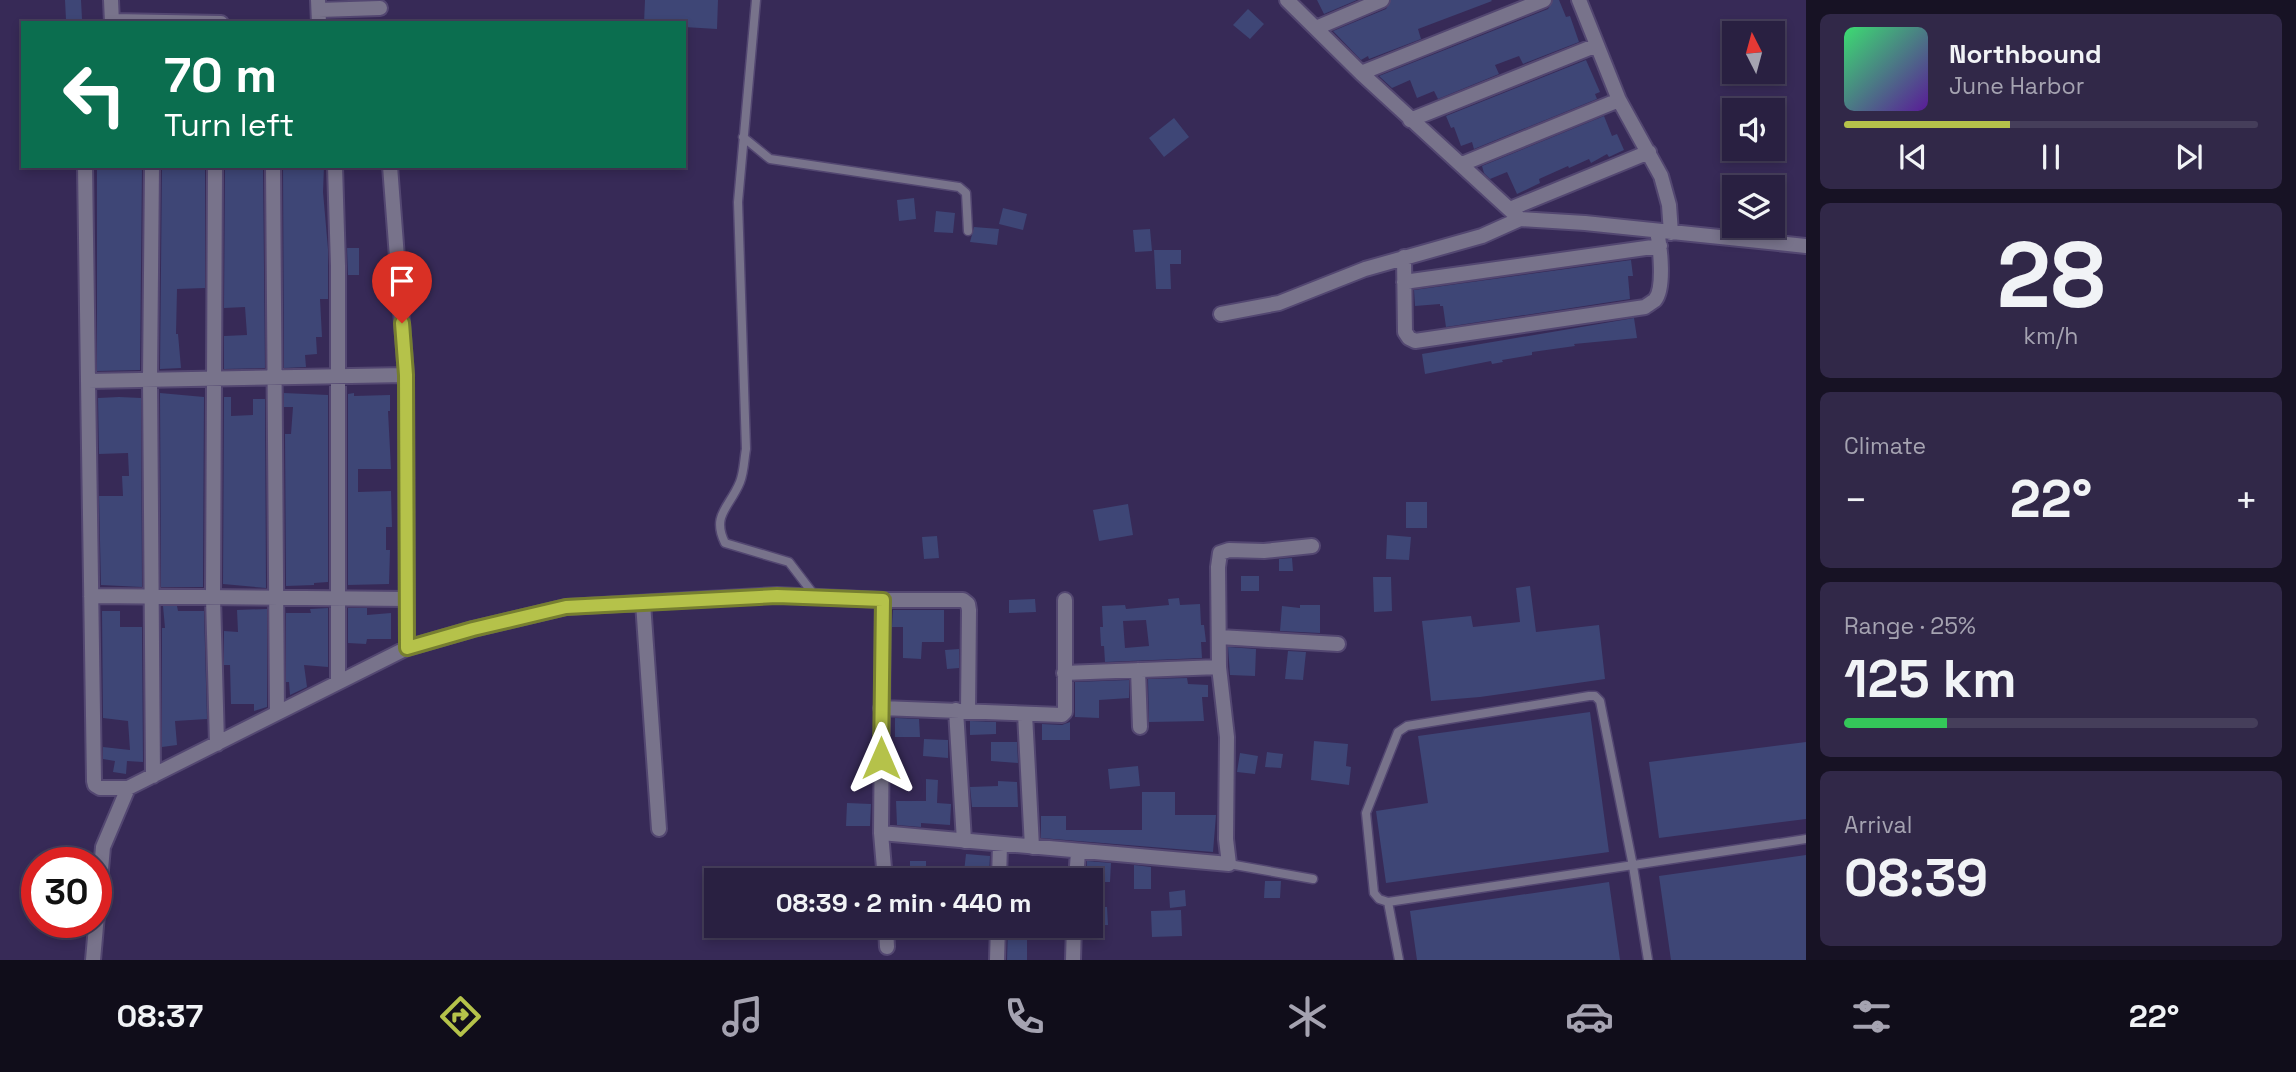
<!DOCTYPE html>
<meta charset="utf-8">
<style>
:root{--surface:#292041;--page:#312848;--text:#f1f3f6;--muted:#a5a3b1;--line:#453e5a;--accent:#b5c24a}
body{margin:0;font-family:"Space Grotesk",sans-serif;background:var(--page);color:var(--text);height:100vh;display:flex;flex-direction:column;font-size:26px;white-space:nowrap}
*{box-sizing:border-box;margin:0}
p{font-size:23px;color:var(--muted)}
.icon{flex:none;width:38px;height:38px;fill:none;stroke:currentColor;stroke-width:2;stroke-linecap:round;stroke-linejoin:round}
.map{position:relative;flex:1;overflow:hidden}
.details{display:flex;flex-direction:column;gap:14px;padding:14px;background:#171224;width:490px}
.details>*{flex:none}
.banner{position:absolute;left:21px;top:21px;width:665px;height:147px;border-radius:0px;box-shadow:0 4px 10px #0003,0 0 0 2px var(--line);background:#0b6e4f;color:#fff;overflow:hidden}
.needle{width:46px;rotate:354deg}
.buttons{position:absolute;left:1722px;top:21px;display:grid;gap:14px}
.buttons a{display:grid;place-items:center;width:63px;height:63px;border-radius:0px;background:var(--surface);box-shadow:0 4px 10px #0003,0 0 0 2px var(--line);font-size:35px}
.speed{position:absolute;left:21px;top:847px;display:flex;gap:14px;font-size:35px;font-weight:700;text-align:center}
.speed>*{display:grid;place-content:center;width:91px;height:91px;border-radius:50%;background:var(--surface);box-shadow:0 4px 10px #0003,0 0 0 2px var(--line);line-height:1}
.speed .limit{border:10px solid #d22;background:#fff;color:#111}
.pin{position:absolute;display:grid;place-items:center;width:60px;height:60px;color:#fff;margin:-72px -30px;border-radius:50% 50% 50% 0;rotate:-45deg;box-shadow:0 0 7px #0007}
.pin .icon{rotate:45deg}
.me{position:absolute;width:77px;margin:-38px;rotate:0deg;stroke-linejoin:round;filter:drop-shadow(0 0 5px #0008)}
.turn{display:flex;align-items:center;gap:24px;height:147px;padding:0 28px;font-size:32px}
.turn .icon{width:91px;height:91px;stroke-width:2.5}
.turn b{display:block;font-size:49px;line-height:60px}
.big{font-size:52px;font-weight:600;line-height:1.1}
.details .widget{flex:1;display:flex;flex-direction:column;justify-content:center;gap:10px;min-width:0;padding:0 24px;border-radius:10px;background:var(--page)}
.details .dial{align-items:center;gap:0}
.dial b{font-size:91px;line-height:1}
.song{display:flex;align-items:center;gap:21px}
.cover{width:84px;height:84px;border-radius:10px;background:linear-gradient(135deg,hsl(140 70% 55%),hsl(270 70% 35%))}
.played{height:7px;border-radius:4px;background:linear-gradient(90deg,var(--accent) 40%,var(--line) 40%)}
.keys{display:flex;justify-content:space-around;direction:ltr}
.heat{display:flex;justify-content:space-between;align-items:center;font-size:38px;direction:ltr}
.charge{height:10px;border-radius:5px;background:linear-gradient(90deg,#34c759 25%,var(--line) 0)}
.trip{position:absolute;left:704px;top:868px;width:399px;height:70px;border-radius:0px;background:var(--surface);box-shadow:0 4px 10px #0003,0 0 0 2px var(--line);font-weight:600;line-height:70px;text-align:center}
.tabs{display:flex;height:112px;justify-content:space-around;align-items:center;background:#100d1a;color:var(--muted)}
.tabs .icon{width:49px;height:49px}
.tabs .on{color:var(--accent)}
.tabs b{font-size:32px;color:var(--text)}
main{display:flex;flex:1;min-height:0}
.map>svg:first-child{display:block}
</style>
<main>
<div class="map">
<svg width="1806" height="960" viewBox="0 0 1806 960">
<rect width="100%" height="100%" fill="#372a57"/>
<path fill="#3e4676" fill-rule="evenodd" d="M65,0h16l1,19 -16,1z
M645,0h73l-1,29 -33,-2v-4h-40z
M1317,0h40l-33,14z
M1391,0h100l1,1 -74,28 3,10 -52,20 -1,-3 -7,4 -28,-29 53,-22z
M1553,0h6l7,17 4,-1 9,26 -56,22 -4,-8 -24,9 4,9 -61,25 -4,-8 -17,7 -7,-18 -18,8 -13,-12 169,-67z
M1248,9l16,15 -14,15 -17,-14z
M1586,60l14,32 -5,2 2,5 -123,50 -2,-7 -11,4 -7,-19 -3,1 -5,-12z
M1604,116l8,20 5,-2 7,16 -15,7 -2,-3 -16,9 -2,-4 -20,9 -1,-2 -29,13 1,4 -23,11 -10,-22 -17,7 -6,-6 -2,-7z
M1174,118l15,19 -25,20 -15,-19z
M97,166h45l-2,204 -43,1z
M162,166h43v122l-28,1 -1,45h2l3,34 -21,1z
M225,166h38l2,202 -41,1v-33l23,-1 -2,-28 -21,1z
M283,166h41l-1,26 5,57v50h-8l2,38h-6l1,17 -12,1 1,12 -22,1z
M914,198l2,21 -17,2 -2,-21z
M1003,208l24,6 -4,16 -24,-6z
M936,211l19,2 -2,20 -19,-1z
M974,227l25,2 -2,16 -27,-3z
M1150,229l2,22 -17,1 -2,-22z
M347,248h12v27h-11z
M1154,250h27v14h-11l1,25h-15z
M1631,260l2,16h-5l2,23 -184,28 -3,-21h-3v-2l-25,2 -1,-16z
M1634,318l3,20 -63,6 1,2 -43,6v3l-30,5 1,2 -11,2 -1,-3 -66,13 -3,-20z
M160,393l44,4 -1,190h-42z
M284,393l44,2v187l-14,1v2l-28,1 -1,-152h6l2,-27h-9z
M354,393v3l36,-1v16h-2l3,58h-33v23l33,-1 1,36h-6v23h4l-1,34 -41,1v-191z
M119,397l22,1 1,189 -41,-2 -2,-89h24l-1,-20h7l-1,-23 -29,1 -1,-56z
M224,397h7v19l22,-1v-16h12l1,189 -43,-4z
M1406,502h21v26h-21z
M1128,504l5,31 -34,6 -6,-31z
M1387,535l24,2 -2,23 -23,-1z
M937,536l2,22 -15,1 -2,-22z
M1292,558l1,13h-14v-12z
M1241,576h18v15h-18z
M1373,577h18l1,34 -18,1z
M1530,586l6,46 63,-7 6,54 -125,18 -49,4 -9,-80 49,-5 2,11 47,-5 -4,-34z
M1179,598l1,7 20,-1 1,21h3l2,17h-5l1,16 -97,4 -1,-16h-3l-1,-19h3l-1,-21 23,-1 1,4 43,-4 -1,-6zM1146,620l3,26 -24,2 -2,-27z
M1035,599l1,13 -27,1v-13z
M1300,605h20v28l-40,-2 2,-25 18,2z
M163,606h14l1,5h26l3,108 -32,2 2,24 -15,2v-119h3z
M328,608v59l-24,-2 3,22 -17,8 -1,-13h-3v-69h25l-1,-4z
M348,608h19v7l24,-2v26h-24l-1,5 -18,-1z
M267,609v98l-13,4v-7h-23l-1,-39h-6v-34l14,1 -1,-22z
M893,610h51v32h-22l-1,17 -18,-1v-31h-11z
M102,611h18v16h22l1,135 -16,-1 -1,13 -13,-2 2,-11 -12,-2v-12l27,3 -2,-29 -25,-3z
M1228,647l28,2 -1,27 -25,-1z
M959,649v19l-12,1 -2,-19z
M1288,651l18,1 -3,28 -18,-1z
M1187,678l1,6 20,1v12h-6l2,24 -55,1 -1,-43z
M1129,680v18l-30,2v18l-24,-1v-35z
M1590,712l19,140 -223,31 -10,-72 52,-8 -10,-67z
M895,718l24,1 1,18h-25z
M970,721l26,1v12l-26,1z
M1070,722v18h-28v-16l20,1z
M924,739l24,1v18l-25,-2z
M1314,741l34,3 -2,22 5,1 -2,18 -38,-5z
M991,742h26l1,21 -27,-2z
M1806,742v77l-147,19 -10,-76z
M1267,752l16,2 -2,14 -16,-1z
M1240,753l18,3 -3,18 -18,-2z
M1138,766l2,20 -30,3 -2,-20z
M926,779l12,1 -1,23 14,1 -1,21 -29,-2v4l-24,-2 -1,-24h30z
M998,781l19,1 1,25h-46l-2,-20 28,-1z
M1142,792h33v23h41l-3,37 -172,-14v-22h25v14h76z
M847,803l24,1 -1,22h-24z
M966,854l24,2 -1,18 -25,-2z
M1806,855v105h-135l-12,-84z
M910,861h16v13h-16z
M1087,861l24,2 -1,19h-9l1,25h5l1,18h-18v-45h-4z
M1134,865l17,2v22h-17z
M1265,881h16l-1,17h-16z
M1609,882l11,78h-203l-7,-49z
M1185,890l1,16 -16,2 -1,-16z
M1181,910l1,26 -30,1 -1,-26z
M1008,926h19v34h-20z"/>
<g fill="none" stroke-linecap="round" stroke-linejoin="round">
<defs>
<path id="service" d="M756,0l-18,202 8,247c-2,11 -2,23 -6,33 -10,25 -29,33 -15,61l64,19 26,34
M743,137l27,22 189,28 7,6 2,38
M1229,864l84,15
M1388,902l11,58
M1648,960l-15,-94 -33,-165 -5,-5h-6l-182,30 -9,6 -32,81 8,80 5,6 9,3 418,-63"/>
<path id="minor" d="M111,0l1,23
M318,0l1,23
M1287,0l74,73 159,146 65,4 221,23
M1579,0l40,100 42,76 8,29 2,28
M319,10l61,-2
M112,21l109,2
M1316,28l66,-28
M1361,73l183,-73
M1410,120l187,-75
M1462,164l157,-64
M85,166l3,215
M152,166l-2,214 3,396
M215,166l-2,431 4,147
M273,166l4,547
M335,166l3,100v416
M390,166l16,209 1,273
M1510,209l139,-57
M1404,257l1,75 4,6 6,3 230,-34c1,-1 9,-6 10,-7 10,-12 5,-54 2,-69
M1404,282l256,-36
M1221,314l58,-11 86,-34 117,-33 38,-17
M91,596l316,3
M883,600l-2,233 348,31 -3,-25 1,-102 -8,-70 -1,-100 2,-14 9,-3 35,1 48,-5
M643,603l16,226
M1219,637l119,7
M1138,670l2,57
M1064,673l155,-6
M881,708l181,7 3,-3v-112
M956,710l8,131
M1025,714l7,133
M128,788h-28l-5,-3 -1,-4 -6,-400 318,-6
M881,833l4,47
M999,880l1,-36
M1076,880l2,-28
M886,926l1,21
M93,960l10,-113 25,-59 279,-140 66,-19 93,-22 211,-12 106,5h80l5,4 1,6 -1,101
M997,960l1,-34
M1073,960l1,-34"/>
</defs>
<use href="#service" stroke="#534771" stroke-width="11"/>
<use href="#minor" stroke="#534771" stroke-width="18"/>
<use href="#service" stroke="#78738b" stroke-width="8"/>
<use href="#minor" stroke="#78738b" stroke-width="14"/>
</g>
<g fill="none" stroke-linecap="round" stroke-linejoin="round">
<defs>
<path id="route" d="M402,323l4,52 1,273 66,-19 93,-22 211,-11 106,4 -2,158"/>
</defs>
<use href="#route" stroke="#767e30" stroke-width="18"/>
<use href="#route" stroke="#b5c24a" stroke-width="12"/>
</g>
</svg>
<div class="buttons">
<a><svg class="needle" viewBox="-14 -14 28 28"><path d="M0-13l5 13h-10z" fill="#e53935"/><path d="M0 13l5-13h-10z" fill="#a5a3b1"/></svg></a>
<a><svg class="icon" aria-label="sound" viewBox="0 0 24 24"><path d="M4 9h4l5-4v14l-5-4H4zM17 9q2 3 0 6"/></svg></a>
<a><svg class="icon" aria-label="layers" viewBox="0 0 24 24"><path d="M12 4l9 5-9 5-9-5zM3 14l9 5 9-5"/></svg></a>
</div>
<div class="speed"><div class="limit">30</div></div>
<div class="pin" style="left:402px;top:323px;background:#d93025"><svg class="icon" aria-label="arrive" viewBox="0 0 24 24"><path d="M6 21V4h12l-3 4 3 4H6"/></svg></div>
<svg class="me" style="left:881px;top:758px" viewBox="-20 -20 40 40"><path d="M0-17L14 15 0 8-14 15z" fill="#b5c24a" stroke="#fff" stroke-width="4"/></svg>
<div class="trip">08:39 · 2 min · 440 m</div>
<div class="banner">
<div class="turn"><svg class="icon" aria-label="left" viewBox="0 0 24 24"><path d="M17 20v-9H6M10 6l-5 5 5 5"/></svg><div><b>70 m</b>Turn left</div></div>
</div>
</div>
<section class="details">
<div class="widget">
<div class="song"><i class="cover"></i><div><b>Northbound</b><p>June Harbor</p></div></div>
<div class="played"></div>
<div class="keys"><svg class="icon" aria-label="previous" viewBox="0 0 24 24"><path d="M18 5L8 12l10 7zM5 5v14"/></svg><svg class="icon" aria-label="pause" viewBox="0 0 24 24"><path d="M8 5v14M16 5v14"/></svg><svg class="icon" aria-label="next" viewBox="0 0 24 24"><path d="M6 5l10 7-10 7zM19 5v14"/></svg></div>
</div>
<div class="widget dial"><b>28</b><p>km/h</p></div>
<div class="widget"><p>Climate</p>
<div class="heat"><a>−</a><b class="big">22°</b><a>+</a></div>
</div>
<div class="widget"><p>Range · 25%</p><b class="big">125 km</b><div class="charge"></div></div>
<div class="widget"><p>Arrival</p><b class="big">08:39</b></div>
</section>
</main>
<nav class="tabs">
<b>08:37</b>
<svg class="icon on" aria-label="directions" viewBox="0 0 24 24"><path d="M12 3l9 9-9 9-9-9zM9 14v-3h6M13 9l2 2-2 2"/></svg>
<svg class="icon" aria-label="music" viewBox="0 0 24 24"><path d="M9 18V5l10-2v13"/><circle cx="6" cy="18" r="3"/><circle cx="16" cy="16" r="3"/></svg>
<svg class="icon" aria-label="phone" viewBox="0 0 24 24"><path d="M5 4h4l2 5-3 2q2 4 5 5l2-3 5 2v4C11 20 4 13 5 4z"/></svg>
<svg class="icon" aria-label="climate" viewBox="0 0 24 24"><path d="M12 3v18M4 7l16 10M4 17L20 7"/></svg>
<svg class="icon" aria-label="car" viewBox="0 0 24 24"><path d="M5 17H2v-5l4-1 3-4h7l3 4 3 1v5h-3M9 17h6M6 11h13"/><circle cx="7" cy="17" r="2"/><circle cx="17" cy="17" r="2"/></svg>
<svg class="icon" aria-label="filters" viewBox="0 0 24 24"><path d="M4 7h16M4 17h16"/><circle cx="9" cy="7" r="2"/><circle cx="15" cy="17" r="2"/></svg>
<b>22°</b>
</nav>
